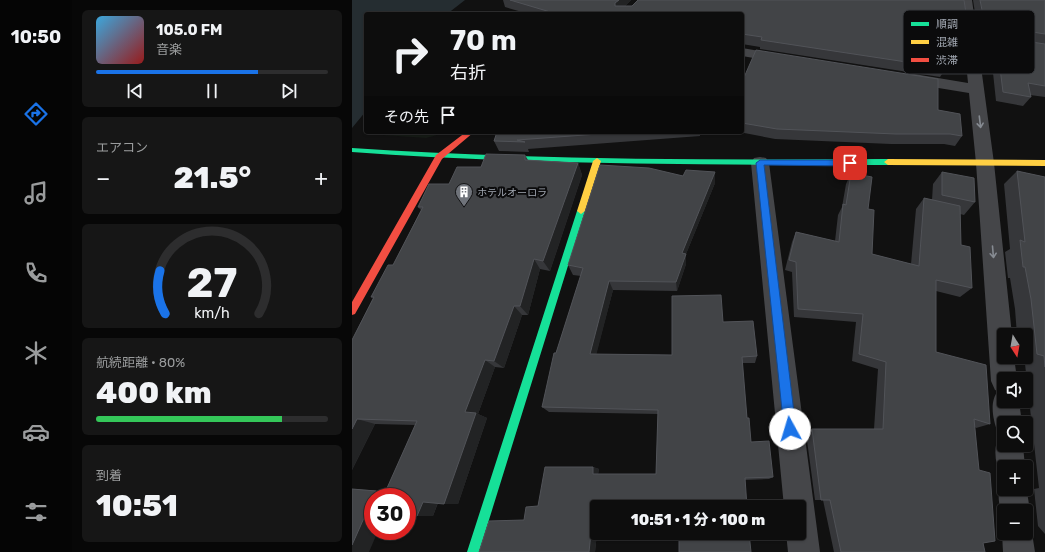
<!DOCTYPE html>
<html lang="ja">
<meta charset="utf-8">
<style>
:root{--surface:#0d0d0d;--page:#161616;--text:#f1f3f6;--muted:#9a9c9d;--line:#2d2d2e;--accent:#1a73e8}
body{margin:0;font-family:Rubik,"Noto Sans JP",sans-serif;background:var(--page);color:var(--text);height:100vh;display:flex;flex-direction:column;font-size:15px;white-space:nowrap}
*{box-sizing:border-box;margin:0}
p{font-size:13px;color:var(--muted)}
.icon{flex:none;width:22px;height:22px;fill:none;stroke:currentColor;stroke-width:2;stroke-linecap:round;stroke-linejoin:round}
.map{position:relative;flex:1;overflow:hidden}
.sheet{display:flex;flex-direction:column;gap:10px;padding:10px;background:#070707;width:280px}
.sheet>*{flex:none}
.banner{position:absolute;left:12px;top:12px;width:380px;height:122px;border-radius:4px;box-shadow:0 1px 3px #0004,0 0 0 1px var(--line);background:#0d0d0d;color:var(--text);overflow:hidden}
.needle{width:26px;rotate:169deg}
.fabs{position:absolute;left:645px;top:328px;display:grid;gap:8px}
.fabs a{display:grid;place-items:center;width:36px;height:36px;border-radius:4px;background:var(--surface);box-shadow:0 1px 3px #0004,0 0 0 1px var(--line);font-size:20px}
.speed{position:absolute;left:12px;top:488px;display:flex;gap:8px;font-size:20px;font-weight:700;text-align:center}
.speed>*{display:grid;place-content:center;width:52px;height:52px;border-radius:50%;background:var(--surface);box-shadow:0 1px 3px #0004,0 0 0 1px var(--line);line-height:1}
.speed .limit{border:6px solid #d22;background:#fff;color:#111}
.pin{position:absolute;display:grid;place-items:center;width:34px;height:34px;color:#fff;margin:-17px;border-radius:8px;box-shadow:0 2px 6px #0006}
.me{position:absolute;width:44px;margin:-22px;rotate:354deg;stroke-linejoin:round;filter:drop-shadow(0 0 3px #0008)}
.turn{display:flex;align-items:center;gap:14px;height:84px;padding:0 20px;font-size:18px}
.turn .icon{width:52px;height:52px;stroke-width:2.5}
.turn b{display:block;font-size:28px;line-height:34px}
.then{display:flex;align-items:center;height:38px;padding:0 20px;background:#0003;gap:8px;font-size:15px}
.big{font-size:30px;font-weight:800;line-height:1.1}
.sheet .widget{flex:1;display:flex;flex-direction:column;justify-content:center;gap:6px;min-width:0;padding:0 14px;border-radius:6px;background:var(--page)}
.sheet .dial{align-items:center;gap:0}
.dial svg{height:104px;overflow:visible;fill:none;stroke:var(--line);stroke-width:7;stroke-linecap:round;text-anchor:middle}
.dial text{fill:var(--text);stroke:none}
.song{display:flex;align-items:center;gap:12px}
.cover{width:48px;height:48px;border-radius:6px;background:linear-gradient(135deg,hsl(200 70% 55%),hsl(0 70% 35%))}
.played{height:4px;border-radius:2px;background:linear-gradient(90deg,var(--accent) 70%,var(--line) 70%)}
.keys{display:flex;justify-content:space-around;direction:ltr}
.heat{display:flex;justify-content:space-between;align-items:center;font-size:22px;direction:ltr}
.charge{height:6px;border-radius:3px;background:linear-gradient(90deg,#34c759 80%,var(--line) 0)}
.trip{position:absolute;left:238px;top:500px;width:216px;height:40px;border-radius:4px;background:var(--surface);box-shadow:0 1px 3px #0004,0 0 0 1px var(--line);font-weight:800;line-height:40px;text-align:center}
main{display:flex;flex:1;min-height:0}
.tab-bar{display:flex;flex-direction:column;width:72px;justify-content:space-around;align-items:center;background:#050505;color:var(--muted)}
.tab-bar .icon{width:28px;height:28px}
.tab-bar .active{color:var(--accent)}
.tab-bar b{font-size:18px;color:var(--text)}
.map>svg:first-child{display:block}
</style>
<main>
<nav class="tab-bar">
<b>10:50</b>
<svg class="icon active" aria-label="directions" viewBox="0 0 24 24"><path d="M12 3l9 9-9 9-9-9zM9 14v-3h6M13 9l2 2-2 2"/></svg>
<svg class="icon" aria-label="music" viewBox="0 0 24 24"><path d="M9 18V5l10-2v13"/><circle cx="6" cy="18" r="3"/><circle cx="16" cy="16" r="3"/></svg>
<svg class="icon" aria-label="phone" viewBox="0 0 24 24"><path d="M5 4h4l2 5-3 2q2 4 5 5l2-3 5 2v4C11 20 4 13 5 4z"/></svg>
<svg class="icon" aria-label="climate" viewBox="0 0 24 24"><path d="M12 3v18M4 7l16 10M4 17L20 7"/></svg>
<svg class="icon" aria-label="car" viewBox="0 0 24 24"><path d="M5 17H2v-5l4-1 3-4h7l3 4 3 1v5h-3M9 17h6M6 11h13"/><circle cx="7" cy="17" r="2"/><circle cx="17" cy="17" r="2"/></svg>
<svg class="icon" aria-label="filters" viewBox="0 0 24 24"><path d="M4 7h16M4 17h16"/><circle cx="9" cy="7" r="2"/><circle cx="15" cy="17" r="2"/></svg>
</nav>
<section class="sheet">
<div class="widget">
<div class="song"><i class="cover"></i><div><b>105.0 FM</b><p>音楽</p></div></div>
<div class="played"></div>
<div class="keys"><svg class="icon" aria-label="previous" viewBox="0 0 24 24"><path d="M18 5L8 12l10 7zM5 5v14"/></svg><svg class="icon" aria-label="pause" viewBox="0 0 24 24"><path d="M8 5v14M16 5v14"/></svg><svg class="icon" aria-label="next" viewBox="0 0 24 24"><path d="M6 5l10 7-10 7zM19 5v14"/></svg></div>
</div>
<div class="widget"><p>エアコン</p>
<div class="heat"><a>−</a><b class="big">21.5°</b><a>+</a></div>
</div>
<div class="widget dial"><svg viewBox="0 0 100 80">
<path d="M14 69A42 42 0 1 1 86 69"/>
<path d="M14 69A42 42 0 0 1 10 36" stroke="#1a73e8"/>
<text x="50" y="56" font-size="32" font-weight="700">27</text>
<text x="50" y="72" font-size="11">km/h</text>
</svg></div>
<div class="widget"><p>航続距離 · 80%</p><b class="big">400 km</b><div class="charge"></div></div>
<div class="widget"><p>到着</p><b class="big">10:51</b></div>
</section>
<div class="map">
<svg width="693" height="552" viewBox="0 0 693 552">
<rect width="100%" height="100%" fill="#111"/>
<path fill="#161b16" d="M18,132h78l-22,6 -57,-4z"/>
<path fill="#252d31" d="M0,0h113l-18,14h-81v97l-14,17z"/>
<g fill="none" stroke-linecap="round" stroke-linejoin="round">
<path fill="#454649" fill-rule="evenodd" d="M608,0h12l22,163 18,172h-8v22h10l3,22h-13v22h15l3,22h-18v22h19l2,22h-21v22h22v-4l4,26 -4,10v-10h-22v10c-5,-13 -9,-31 0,-43l-3,-1c-6,-14 -8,-28 -2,-42l3,-1 -4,-1c-5,-13 -9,-31 0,-42l-3,-1 -4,-9 -15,-218 -7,-70 -61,-10 -5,-2 -3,-3 3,-3 5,-2 60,10z
M390,48l41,7 5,1 2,3 -2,3 -5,1 -41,-7z
M408,157l6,1 3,5 51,389h-32l-2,-19h13v-26h-15l-33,-344 3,-5z
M674,521l6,12 3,19h-32l-1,-19 2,-6v6h22z"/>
<path fill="#16e098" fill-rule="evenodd" d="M0,148c179,12 357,12 536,11l4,3 -4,3c-179,0 -357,0 -536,-13z
M229,208l4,3 -106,341h-12l110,-341z"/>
<path fill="#ffcf43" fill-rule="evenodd" d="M245,158l4,3 -16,50 -4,3 -4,-3 16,-50z
M536,159l157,1v6l-157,-1 -4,-3z"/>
<path fill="#f24e42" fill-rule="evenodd" d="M114,132h8l-32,27 -87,155 -3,1v-13l84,-147z"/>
</g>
<path fill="#36373a" d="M151,0h128l-6,6 339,-6 2,13 -5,10 -17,-2 2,47 -6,9 -180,-28v-2l-18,-3v-30h-213l-24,-7z
M621,0h72v97l-15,-2 1,2 -8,9 -27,-5 -5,-47h-6l-1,-9 6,-9 10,1 -17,-3 -1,-9h-5z
M390,82l196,28 24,26 -7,10 -11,-2h-53l-116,-5 -36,-7h3z
M145,132h203v4l-172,13 1,3 -30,-1 -5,-10z
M173,155l3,5 50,3 4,12 -32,96 -10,-2 -12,46h-6l-18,53 -9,-1 -17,47 9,4 -29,86 -20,-1 -5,13h-16l-44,-19 -21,55v-63l34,2 29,-66 -40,-1 -23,46v-130l21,-42 -2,-1 22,-32 28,-55 -3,-3 31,-23z
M665,171l28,6v357l-7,-8 -4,-37 5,-1 -14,-124 -5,-2 -1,-5h7v-22h-9l-2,-26 -5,-31h-2l-3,-26 5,-3 -6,-65z
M590,172l33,30 -11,13 -4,-1 1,31 11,43 -12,9 -24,-6v61l54,72 -14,4 -1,-1 8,116 2,9h-151l-11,-52h-8l-9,-67 6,-4h62l4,-60 -26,-8 4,-39 -62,-5 -2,-45 -7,-2 7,-28 4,-10 39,9 3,-26 4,-8 4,-23 5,-11 17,36 4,45 39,10 5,-55 8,-11 8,2 1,-16z
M363,183l-29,71v10l-9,27 -64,-1 -17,64 76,1 51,-33 34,34 -2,7h-13l5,55 4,24 22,35 -4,2 -24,1 -148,27v26l-2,19h-116l10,-31 35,-1 14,-14 55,-39 6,2 -1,5h58l2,-60 -109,-2 -7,-5 14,-54 25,-77 -8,-1 -5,-10z"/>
<path fill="#222324" d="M267,0h12l-14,13v1l-2,-11z
M226,163l4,12 -32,96 -7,-10z
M363,172v11l-29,71v10l-9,27 -1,-9 6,-29z
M182,259l6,10 -12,46 -8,-9z
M257,281l4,9 -18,70 -5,-6z
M162,306l8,9 -18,53 -10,-7z
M133,360l10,7 -17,47 9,4 -29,86h-14l21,-92z
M5,419l18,5 -23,46v-41z
M241,467l6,2 -1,6 -5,-1z
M24,491l18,1 -2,5h-18z
M21,498v33h5l-9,21h-17v-7z
M71,502h15l-5,14h-16z
M241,514h4v19l-2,19h-6z"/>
<path fill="#424447" stroke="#515358" d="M158,0h109l-4,3v3h17l6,-6h326l2,13 -22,-2 2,57 -185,-28 1,-3 -20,-3v-20h-185z
M628,0h65v34l-57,-9 -1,-9 -4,-1z
M638,36l55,8v42l-17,-3 3,14 -28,-5 -6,-48h-6z
M404,50l182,29v31l22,4 2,22 -12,-2h-54l-119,-5 -35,-6v-41z
M145,132h128l-108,8 8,2 -31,-1z
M134,154l39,1v5l53,3 -35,98 -9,-2 -14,47h-6l-20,55 -9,-1 -20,52 11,1 -32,91 -21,-2 -6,14 -10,-1v-18h-24l34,-76 -60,-2 -5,10v-89l22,-43h-3l17,-32h5l30,-58h-5l11,-23h20l8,-17h24z
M248,165l49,3 34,8 3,-6 29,2 -33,81 4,1 -10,28 -67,-1 -19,73 82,1v-59l49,-1 2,27 30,-1 4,35 -15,1 5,61h2l2,24 18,-1 4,36 -28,1 2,29h-150v7h-4l-4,38h-110l10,-31 35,-1 2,-13 12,-1 7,-39h48v7h63l2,-64 -116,-3 12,-54h2l27,-85 -15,-3z
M665,171l28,6v190l-1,-11 -7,-2 -6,-55 -6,-32h-2l-3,-27 5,2z
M590,172l32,6 1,24 -33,-7z
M499,173l21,4 -4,32 6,1 -2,44 47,12 5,-68 36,8 1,39 9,2 2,41 -36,-8v72l50,13 4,59 -16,-5 5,51 11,3 5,68 -12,2 2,9h-144l-11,-52h-9l-9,-71h71l3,-67 -27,-8 4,-40 -65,-5 -2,-47 -7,-2 7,-28 43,10 4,-38 3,1z
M0,489l24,2 -24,54z
M327,533h70l2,19h-72z"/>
<defs><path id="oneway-shaft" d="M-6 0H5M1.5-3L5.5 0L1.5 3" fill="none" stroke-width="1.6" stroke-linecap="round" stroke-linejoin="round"/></defs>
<g stroke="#868b92">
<use href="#oneway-shaft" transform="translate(628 122) rotate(83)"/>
<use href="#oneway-shaft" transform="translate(641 252) rotate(85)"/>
</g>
<path fill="#1a73e8" stroke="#114b97" d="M408,160h90l4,3 -4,3 -86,-1 32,264 -2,4 -4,1 -4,-1 -2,-4 -28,-266z"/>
<defs>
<symbol id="building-pin" viewBox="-11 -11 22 30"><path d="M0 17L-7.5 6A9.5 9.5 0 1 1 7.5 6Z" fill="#6f737a" stroke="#0b0b0c"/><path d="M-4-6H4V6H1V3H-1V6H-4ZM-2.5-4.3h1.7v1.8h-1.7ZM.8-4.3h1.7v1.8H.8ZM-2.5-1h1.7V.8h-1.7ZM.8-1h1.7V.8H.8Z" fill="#fff"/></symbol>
</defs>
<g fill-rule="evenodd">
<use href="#building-pin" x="102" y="182" width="20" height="27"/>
</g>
<g text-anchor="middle" stroke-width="4" stroke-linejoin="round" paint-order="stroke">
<g font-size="10" fill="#a2a8b2" stroke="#0b0b0c" text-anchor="start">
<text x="125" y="196">ホテルオーロラ</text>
</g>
</g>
<rect x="551" y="10" width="132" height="64" rx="6" fill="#0b0b0c" stroke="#383a3e" stroke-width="1"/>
<rect x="559" y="22" width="18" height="4" fill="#16e098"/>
<rect x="559" y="40" width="18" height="4" fill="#ffcf43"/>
<rect x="559" y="58" width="18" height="4" fill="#f24e42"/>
<g font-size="11" fill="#a2a8b2">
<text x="584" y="28">順調</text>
<text x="584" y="46">混雑</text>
<text x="584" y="64">渋滞</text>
</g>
</svg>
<div class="fabs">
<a><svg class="needle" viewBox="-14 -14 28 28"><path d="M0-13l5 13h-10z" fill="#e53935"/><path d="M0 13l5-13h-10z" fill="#9a9c9d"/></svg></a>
<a><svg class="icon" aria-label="sound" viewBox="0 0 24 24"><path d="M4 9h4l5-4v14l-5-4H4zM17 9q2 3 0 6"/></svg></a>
<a><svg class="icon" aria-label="search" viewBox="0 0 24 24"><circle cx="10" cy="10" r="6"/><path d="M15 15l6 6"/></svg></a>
<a>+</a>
<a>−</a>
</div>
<div class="speed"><div class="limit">30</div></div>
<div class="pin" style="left:498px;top:163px;background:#d93025"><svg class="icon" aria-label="arrive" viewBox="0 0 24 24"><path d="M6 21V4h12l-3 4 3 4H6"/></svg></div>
<svg class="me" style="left:438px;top:429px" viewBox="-20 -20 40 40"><circle r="19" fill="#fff"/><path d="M0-13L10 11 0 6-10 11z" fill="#1a73e8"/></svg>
<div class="trip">10:51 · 1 分 · 100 m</div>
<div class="banner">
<div class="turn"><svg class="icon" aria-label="right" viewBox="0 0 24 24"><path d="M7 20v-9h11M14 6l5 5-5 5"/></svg><div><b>70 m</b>右折</div></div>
<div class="then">その先<svg class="icon" aria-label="arrive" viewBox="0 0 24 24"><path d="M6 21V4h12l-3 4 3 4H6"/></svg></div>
</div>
</div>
</main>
